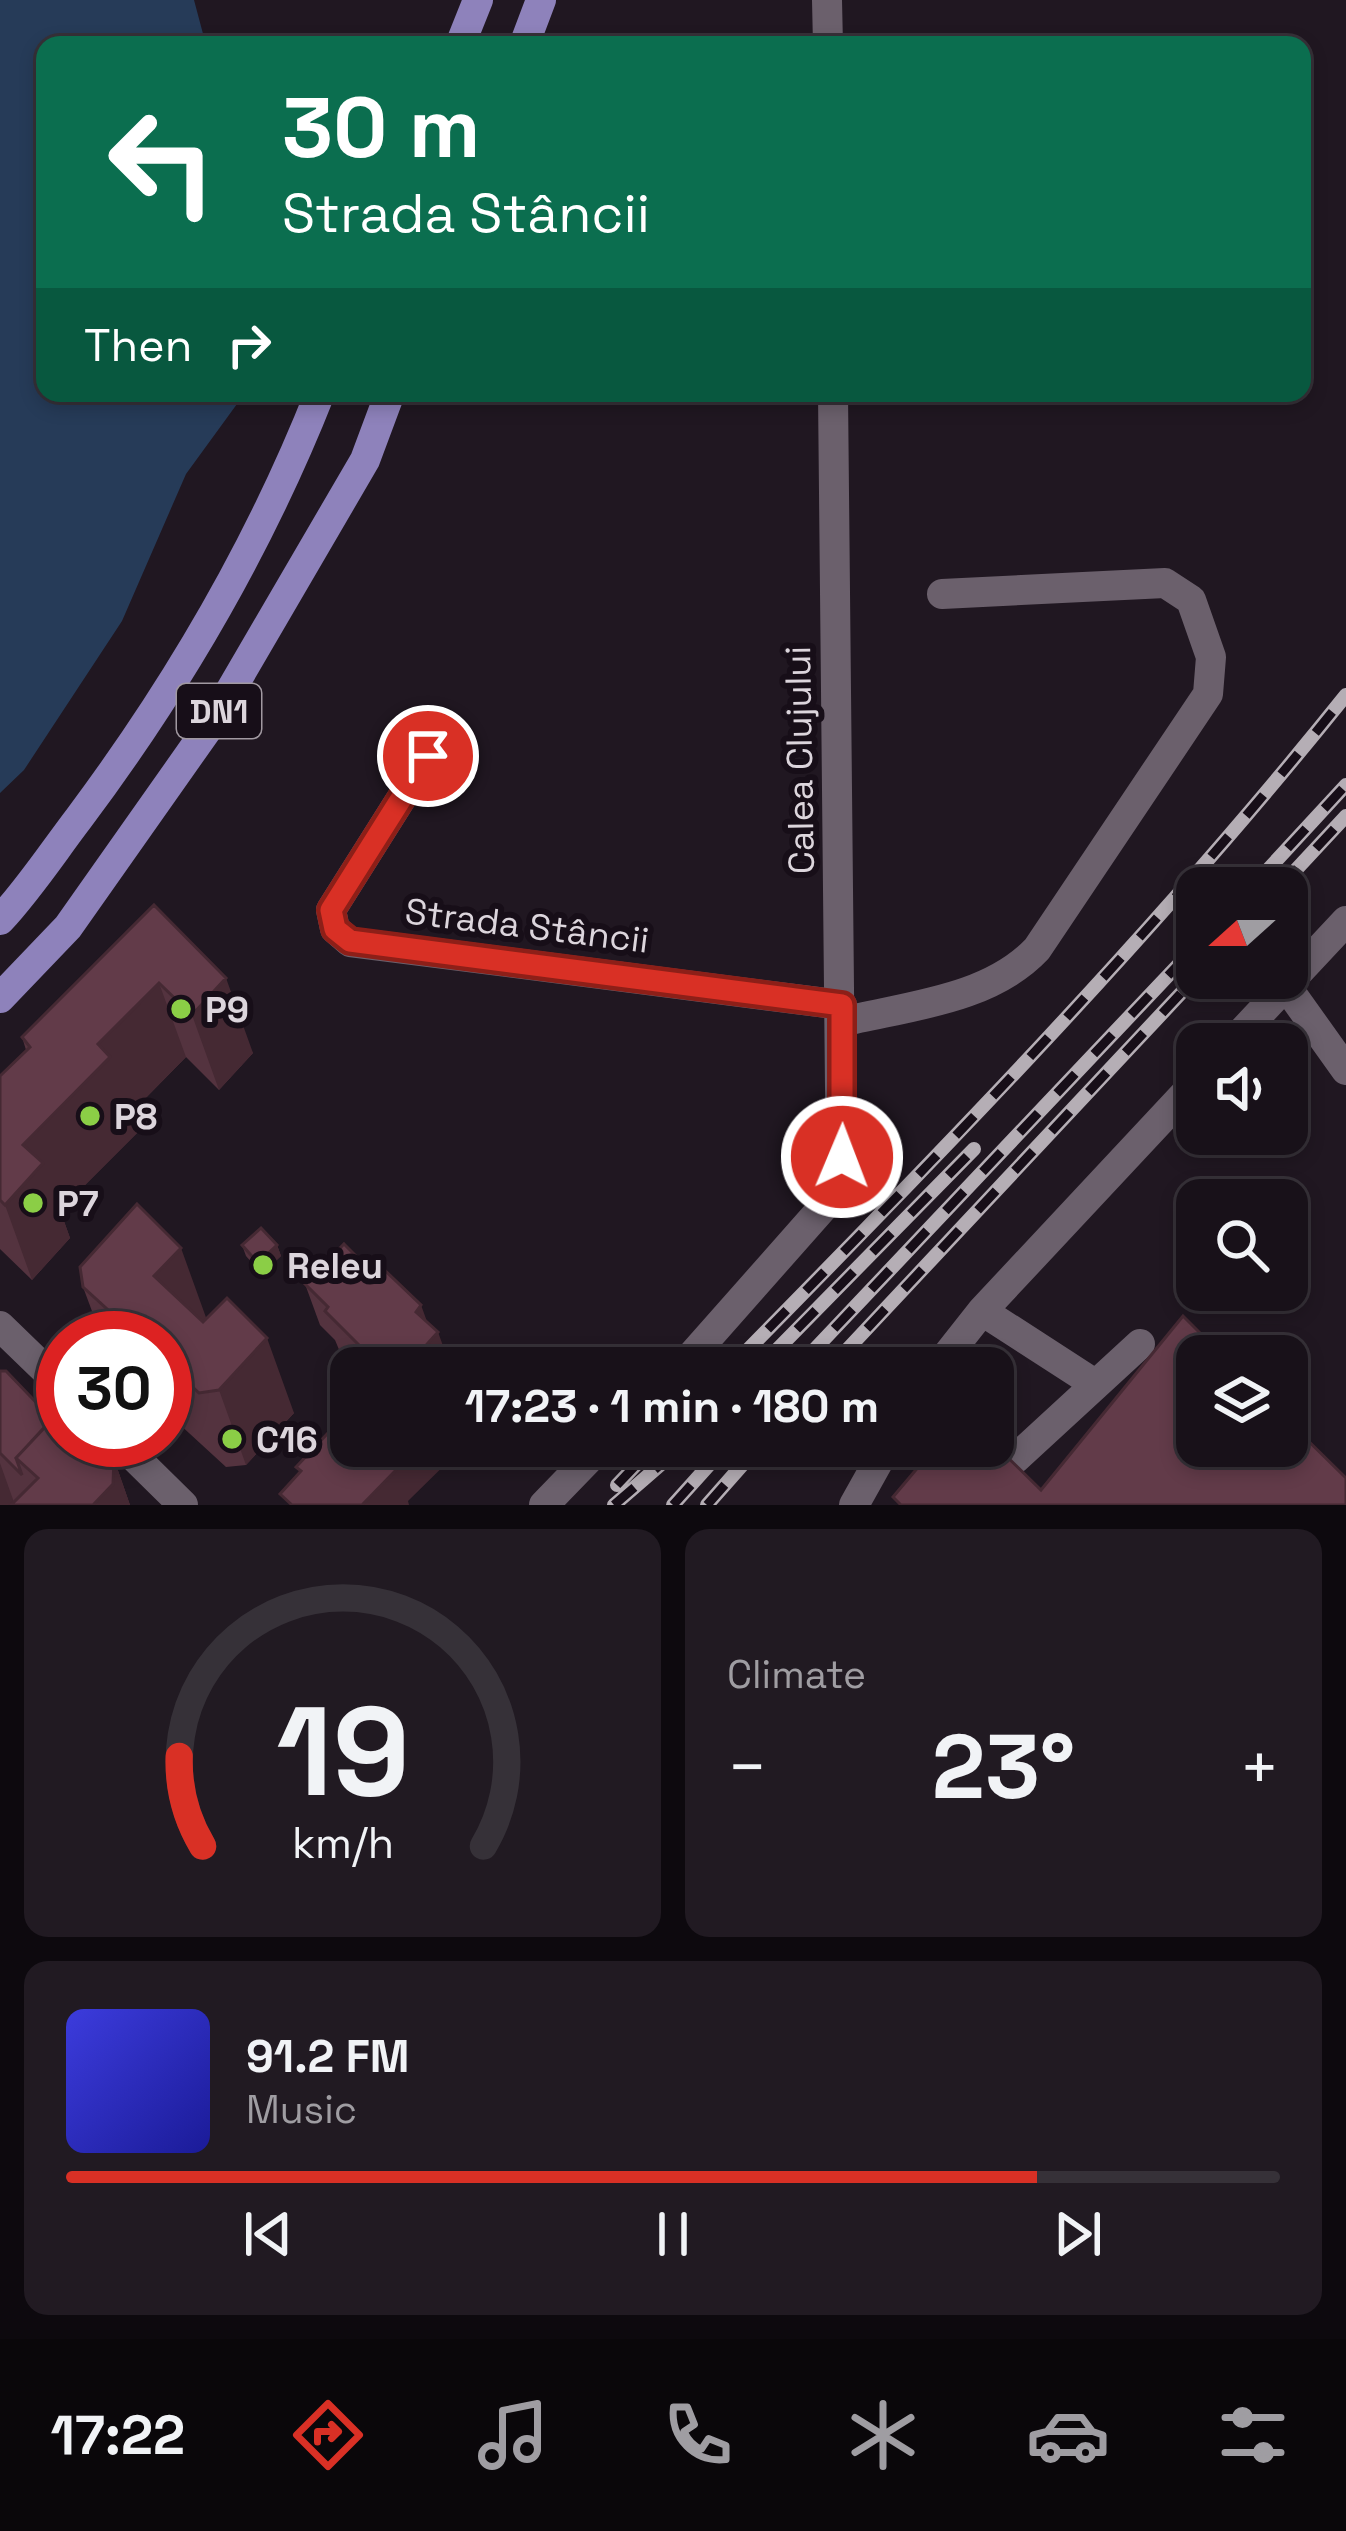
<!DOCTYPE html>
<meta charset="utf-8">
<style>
:root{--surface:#181119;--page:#211a22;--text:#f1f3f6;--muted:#9f9da2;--line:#363138;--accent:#d93025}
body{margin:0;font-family:"Space Grotesk",sans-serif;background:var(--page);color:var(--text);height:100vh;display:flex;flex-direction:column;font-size:45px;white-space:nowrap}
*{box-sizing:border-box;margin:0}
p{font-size:39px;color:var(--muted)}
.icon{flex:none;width:66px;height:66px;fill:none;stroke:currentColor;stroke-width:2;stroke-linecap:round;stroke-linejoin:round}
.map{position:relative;height:1505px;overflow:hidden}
.drawer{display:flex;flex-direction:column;gap:24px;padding:24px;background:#0d090e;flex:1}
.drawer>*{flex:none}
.hud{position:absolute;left:36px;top:36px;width:1275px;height:366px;border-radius:24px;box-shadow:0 6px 18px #0003,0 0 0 3px var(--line);background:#0b6e4f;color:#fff;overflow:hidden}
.needle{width:78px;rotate:249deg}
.fabs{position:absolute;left:1176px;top:867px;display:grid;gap:24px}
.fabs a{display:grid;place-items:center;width:132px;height:132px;border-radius:24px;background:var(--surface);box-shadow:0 6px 18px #0003,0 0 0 3px var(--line);font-size:60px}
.speed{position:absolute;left:36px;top:1311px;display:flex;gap:24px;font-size:60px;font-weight:700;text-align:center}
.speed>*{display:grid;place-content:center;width:156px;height:156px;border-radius:50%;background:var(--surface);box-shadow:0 6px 18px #0003,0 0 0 3px var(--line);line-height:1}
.speed .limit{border:18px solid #d22;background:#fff;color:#111}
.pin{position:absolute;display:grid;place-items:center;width:102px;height:102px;color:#fff;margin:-51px;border:6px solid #fff;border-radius:50%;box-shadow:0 3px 12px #0007}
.me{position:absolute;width:132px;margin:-66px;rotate:1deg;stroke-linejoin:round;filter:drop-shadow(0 0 9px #0008)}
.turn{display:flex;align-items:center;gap:42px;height:252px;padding:0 48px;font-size:54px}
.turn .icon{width:156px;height:156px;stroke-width:2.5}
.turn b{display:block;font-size:84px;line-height:102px}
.then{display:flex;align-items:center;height:114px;padding:0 48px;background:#0003;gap:24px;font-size:45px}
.big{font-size:90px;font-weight:700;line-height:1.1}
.drawer .widget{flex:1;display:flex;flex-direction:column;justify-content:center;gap:18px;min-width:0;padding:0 42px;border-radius:24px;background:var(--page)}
.drawer .dial{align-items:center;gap:0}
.dial svg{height:312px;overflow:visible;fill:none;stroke:var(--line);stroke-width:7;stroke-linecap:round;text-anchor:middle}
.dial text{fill:var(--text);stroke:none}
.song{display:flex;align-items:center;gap:36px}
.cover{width:144px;height:144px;border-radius:18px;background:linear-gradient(135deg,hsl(240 70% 55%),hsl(240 70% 35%))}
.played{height:12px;border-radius:6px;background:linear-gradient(90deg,var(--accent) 80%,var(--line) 80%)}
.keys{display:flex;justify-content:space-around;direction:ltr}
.heat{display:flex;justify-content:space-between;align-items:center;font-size:66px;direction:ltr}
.drawer .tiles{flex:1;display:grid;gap:24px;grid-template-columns:1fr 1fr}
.widget:last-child{grid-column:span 2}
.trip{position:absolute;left:330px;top:1347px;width:684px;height:120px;border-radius:24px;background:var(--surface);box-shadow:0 6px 18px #0003,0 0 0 3px var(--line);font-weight:700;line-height:120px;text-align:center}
.tabs{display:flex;height:192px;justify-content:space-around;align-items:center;background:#0a070a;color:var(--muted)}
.tabs .icon{width:84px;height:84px}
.tabs .current{color:var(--accent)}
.tabs b{font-size:54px;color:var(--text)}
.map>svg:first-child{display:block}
</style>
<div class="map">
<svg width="1346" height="1505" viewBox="0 0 1346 1505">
<rect width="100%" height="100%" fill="#201721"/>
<path fill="#263b58" d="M0,0h194l12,45h-161v348h200l-59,81 -64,147 -98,149 -24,23z"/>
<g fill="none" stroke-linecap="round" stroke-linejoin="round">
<path stroke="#6b606c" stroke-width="30" d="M827,0l1,45
M428,756l-97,154 4,19 15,13 492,63
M1286,986l60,84
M842,1022c65,-16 147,-22 195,-73l171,-255 3,-37 -20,-57 -26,-17 -223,11
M1231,1044l115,-123
M982,1311l113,73
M0,1326l63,61
M681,1368l160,-181 -8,-794
M937,1368l45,-57 215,-230
M117,1440l66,65
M1015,1459l125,-115
M544,1505l57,-59
M854,1505l33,-59"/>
<path stroke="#8e82bb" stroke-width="30" d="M460,45l18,-45
M524,45l17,-45
M0,920c29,-31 53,-68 79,-102 98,-131 181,-273 241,-425
M0,998l68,-71 143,-203 154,-264 25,-67"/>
<defs>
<path id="rail" d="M1251,888l95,-103
M1279,888l67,-72
M730,1368c213,-217 426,-436 616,-673
M759,1368l215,-219
M797,1368l400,-423
M830,1368l367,-392
M617,1485l37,-39
M614,1505l68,-59
M673,1505l53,-59
M707,1505l52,-59"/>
</defs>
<use href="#rail" stroke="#b5aeb5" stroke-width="14"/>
<use href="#rail" stroke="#170e18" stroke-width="9" stroke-dasharray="27" stroke-linecap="butt"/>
</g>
<path fill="#54333f" d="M154,905l99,148 -34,37 -33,-33 -55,56 7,19 -78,78 10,28 -38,42 -32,-31v-173l26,-26 -4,-13z
M242,1245h35l4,11 -19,18 -16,-18z
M367,1267l60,55 24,46h-95l-16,-16 -5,-12 -15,-15 -15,-41z
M83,1287l124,32 87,94 -48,52 -20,2 -61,-56v-73h-63z
M0,1371l52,48 62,40 16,46h-130z"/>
<path fill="#452933" d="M226,978l27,75 -34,37 -27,-75z
M159,983l27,74 -55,56 7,19 -78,78 10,28 -38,42 -27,-75 18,-60 75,-101z
M277,1245l4,11 -19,18 -4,-11z
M181,1248l27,75 -26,28 -28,-75z
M421,1305l12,33 5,-6 13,36h-25l-6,-16 -4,-40z
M267,1338l27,75 -48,52 -27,-75z
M377,1352l5,16h-7l-4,-11z
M408,1446h56l-56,55 1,4h-47l28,-42z
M114,1459l16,46h-37z
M0,1463l15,42h-15z"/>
<path fill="#623b49" stroke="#452933" stroke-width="3" d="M154,905l72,73 -34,37 -33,-32 -61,61 12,13 -87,88 20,18 -38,42 -5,-5v-124l30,-29 -8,-10z
M137,1204l44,44 -27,28 49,46 24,-24 40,40 -48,52 -20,3 -34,-32v-23h-26l-56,-51 -3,-20z
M261,1228l16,17 -19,18 -16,-18z
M344,1244l23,23 7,-7 47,45 -5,7 22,20 -18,20 17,16h-46l-14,-16 -6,5 -46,-46 3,-4 -23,-23z
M1183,1316l40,40h-26v90h90v-26l59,58v27h-445l-8,-8 43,-51h57v-3l48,47z
M0,1371h6l46,48 -36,39 6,17 -22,-22z
M63,1408v32h32l19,19 -1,25 -20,21h-82l27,-27 -22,-20z
M343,1417l4,5 4,-4v28h57l-18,17 6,7 -34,35h-70l-12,-11 21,-23 -5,-4z"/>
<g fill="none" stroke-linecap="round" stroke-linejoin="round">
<defs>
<path id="route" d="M428,756l-97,154 4,19 15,12 492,64v152"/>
</defs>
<use href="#route" stroke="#8d1f18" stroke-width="30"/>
<use href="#route" stroke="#d93025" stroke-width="21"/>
</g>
<g fill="#8bce46" stroke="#170e18" stroke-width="4.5">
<circle cx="181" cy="1009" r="12"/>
<circle cx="90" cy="1116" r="12"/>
<circle cx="33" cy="1203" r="12"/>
<circle cx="263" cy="1265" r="12"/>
<circle cx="232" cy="1439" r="12"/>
</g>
<g text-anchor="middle" stroke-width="12" stroke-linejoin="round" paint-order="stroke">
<rect fill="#170e18" stroke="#a199a1" stroke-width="3" x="177" y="684" width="84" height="54" rx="9"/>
<g font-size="33" font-weight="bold" fill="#dcd5dc">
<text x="219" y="723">DN1</text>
</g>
<g font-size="36" fill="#dcd5dc" stroke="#170e18">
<text transform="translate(799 760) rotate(-91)" y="13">Calea Clujului</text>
<text transform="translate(527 925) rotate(7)" y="13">Strada Stâncii</text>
</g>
<g font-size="36" font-weight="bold" fill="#dcd5dc" stroke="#170e18" text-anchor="start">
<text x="205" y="1022">P9</text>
<text x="114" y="1129">P8</text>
<text x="57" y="1216">P7</text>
<text x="287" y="1278">Releu</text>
<text x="256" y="1452">C16</text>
</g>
</g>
</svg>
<div class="fabs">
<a><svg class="needle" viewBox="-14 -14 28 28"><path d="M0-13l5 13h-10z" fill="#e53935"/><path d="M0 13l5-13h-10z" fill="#9f9da2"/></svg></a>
<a><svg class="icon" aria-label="sound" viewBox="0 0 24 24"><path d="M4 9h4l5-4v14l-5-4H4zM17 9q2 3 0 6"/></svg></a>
<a><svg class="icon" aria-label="search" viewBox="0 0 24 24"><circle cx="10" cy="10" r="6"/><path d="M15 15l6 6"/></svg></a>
<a><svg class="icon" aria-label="layers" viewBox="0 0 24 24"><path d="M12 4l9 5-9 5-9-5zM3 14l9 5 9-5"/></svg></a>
</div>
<div class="speed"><div class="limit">30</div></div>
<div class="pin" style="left:428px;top:756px;background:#d93025"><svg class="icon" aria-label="arrive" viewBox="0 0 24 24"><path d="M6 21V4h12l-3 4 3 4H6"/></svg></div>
<svg class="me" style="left:842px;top:1157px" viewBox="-20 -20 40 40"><circle r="17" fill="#d93025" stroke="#fff" stroke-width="3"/><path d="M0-11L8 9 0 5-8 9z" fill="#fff"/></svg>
<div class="trip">17:23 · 1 min · 180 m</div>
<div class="hud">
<div class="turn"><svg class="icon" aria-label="left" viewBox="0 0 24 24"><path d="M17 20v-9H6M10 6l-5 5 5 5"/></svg><div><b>30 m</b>Strada Stâncii</div></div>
<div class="then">Then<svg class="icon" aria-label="right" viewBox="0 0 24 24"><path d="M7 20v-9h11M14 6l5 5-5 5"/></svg></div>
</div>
</div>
<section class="drawer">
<div class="tiles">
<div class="widget dial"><svg viewBox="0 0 100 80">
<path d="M14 69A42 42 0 1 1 86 69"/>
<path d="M14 69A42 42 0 0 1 8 46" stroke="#d93025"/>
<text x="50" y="56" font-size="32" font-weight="700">19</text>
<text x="50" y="72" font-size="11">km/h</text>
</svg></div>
<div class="widget"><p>Climate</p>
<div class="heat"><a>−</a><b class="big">23°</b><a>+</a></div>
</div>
<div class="widget">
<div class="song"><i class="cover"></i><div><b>91.2 FM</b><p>Music</p></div></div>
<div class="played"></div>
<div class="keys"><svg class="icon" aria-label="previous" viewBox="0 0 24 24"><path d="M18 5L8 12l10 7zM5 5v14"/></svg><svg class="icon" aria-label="pause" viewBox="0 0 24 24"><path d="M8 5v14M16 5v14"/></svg><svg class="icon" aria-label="next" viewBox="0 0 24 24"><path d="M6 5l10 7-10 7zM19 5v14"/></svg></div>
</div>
</div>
</section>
<nav class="tabs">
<b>17:22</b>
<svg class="icon current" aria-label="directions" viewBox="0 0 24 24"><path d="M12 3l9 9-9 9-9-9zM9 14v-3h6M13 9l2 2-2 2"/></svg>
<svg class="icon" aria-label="music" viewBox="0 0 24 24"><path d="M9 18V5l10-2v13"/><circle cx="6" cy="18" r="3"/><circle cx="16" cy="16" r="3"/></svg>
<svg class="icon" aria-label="phone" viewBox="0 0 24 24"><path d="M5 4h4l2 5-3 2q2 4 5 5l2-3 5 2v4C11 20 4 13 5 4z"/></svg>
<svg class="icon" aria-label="climate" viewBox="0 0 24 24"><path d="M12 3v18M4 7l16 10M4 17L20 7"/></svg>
<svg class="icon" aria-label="car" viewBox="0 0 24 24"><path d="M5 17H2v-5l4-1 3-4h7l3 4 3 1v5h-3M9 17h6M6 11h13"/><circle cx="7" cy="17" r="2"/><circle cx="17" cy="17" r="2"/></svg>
<svg class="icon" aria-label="filters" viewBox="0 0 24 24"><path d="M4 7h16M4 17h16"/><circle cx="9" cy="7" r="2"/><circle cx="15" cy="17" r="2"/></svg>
</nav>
